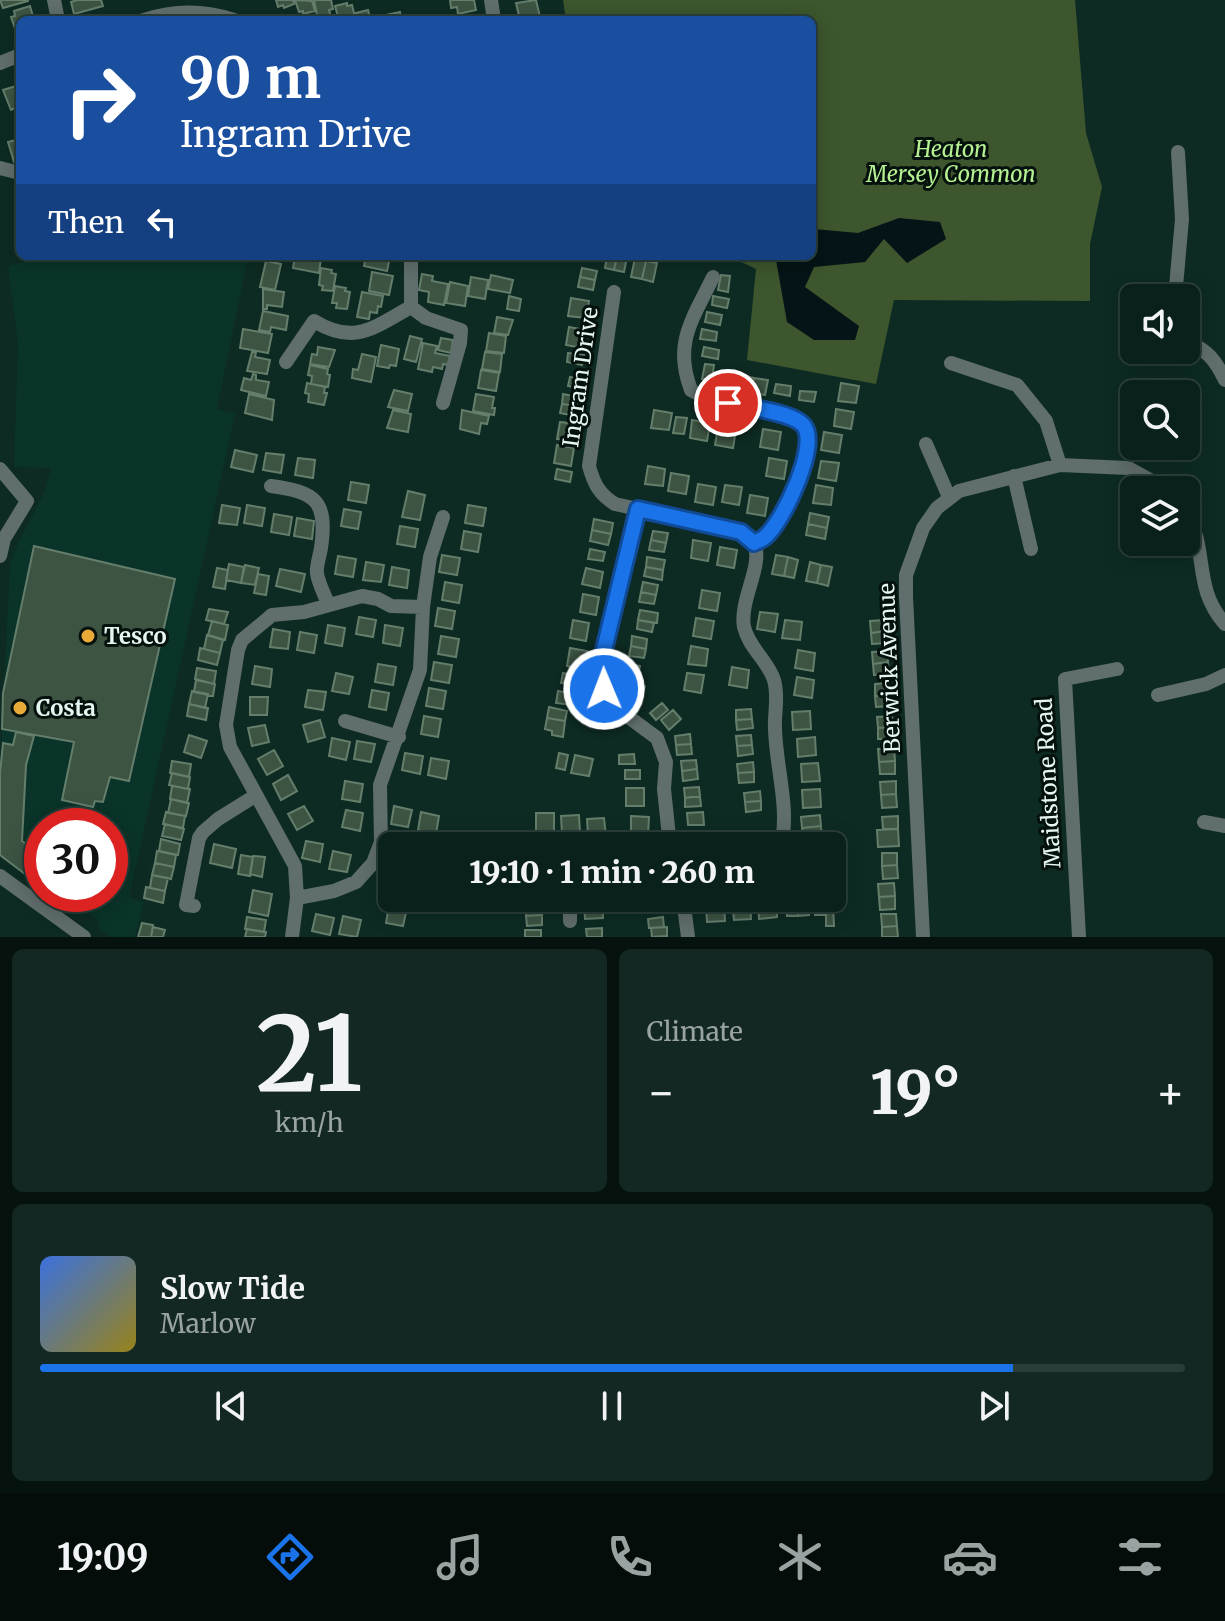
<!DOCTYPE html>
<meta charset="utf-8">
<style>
:root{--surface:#0a201a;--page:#132823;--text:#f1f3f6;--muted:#99a3a2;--line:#2a3e39;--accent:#1a73e8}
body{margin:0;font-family:Merriweather,serif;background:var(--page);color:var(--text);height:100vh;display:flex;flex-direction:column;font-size:30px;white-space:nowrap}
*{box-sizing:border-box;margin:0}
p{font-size:26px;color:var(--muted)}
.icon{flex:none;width:44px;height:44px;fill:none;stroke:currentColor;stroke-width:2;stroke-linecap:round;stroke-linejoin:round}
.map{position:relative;height:937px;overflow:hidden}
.details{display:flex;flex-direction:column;gap:12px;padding:12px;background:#06120e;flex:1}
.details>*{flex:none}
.guide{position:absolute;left:16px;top:16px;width:800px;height:244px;border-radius:12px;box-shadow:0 4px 20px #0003,0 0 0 2px var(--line);background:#1a4fa0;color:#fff;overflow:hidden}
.fabs{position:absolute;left:1120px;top:284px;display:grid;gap:16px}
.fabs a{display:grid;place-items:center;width:80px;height:80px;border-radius:12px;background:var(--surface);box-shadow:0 4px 20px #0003,0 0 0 2px var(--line);font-size:40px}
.speed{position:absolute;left:24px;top:808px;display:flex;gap:16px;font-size:40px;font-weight:700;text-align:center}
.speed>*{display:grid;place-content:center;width:104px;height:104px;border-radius:50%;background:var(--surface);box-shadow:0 4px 20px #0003,0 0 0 2px var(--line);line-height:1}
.speed .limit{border:12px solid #d22;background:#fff;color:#111}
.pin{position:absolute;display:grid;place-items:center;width:68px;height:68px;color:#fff;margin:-34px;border:4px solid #fff;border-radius:50%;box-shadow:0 2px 8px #0007}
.me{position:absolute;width:88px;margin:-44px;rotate:359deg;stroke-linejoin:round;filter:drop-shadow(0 0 6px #0008)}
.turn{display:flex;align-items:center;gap:28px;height:168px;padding:0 32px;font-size:36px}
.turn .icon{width:104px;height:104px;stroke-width:2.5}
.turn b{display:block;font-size:56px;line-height:68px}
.then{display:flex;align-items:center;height:76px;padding:0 32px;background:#0003;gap:16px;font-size:30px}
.big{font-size:60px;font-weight:800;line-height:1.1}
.details .widget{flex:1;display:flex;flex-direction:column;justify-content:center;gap:12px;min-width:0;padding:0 28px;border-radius:12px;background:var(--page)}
.details .dial{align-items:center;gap:0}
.dial b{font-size:104px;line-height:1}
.song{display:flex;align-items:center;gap:24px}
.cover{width:96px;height:96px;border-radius:12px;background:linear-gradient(135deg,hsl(220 70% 55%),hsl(50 70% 35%))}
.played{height:8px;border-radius:4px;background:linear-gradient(90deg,var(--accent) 85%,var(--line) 85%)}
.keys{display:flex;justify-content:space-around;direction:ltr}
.heat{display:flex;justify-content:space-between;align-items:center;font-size:44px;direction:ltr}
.details .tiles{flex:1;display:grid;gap:12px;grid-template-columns:1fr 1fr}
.widget:last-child{grid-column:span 2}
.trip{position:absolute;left:378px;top:832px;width:468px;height:80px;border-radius:12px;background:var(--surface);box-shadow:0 4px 20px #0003,0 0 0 2px var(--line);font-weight:800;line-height:80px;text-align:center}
.dock{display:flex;height:128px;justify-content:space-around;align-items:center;background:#040d0a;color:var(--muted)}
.dock .icon{width:56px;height:56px}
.dock .on{color:var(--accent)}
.dock b{font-size:36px;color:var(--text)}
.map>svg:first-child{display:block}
</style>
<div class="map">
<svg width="1225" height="937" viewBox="0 0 1225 937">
<rect width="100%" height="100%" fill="#0d2b23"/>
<path fill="#0a3429" d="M45,256h203l-31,153 18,5 -106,484 15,4 -9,35h-25l-12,-10 2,-6 -13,-9 -5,4 -30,-22h58v-68h-68v61l-42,-32v-82l10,-208 8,-22 26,-50 7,-25 -37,-1 4,-123 -10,-78z"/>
<path fill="#3d562d" d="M563,0h512l11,133 16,54 -12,57v57l-196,-1 -18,84 -129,-24 9,-91 -27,-13h83v-236h-246z"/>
<path fill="#051416" d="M899,218l41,4 6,17 -39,24 -23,-24 -19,23 -51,5 -9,20 54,39 -4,14h-41l-27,-18 -11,-62 5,-4h31v-25l2,-2 44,4z"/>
<path fill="#3d5443" stroke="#657e6c" stroke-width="2" d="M0,0h28v1l-25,7z
M77,0h24l2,6 -29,8 -3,-12z
M276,0h17l1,4 -10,4 -1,-3 -5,2z
M295,0l17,1 3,10 -12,3v-3l-4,1z
M314,0h17l2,9 -4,1 2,7 -13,3z
M450,0h24l2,10 -18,4 -1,-7 -6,1z
M536,0l4,17 -20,3 -4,-17z
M347,3v3l5,-1 3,12 -3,3h-13l-4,-14z
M30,6l4,14h-14v13l-3,1 -6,-17 4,-1 -1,-5z
M368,10l2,8 5,-1 1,3h-18l-2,-7z
M400,12l1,8h-23l-1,-3z
M16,86l4,20 -9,4 -8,-20z
M20,139v21l-6,2 -6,-20z
M295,256l26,2 -2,15 -26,-5z
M366,256l24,1 -3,14 -23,-5z
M607,256h10l-3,14 -9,-2z
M617,256l10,1 -3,15 -10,-2z
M635,258l11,3 -4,18 -11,-2z
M266,261l15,3 -6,26 -15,-3z
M646,261l11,2 -4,19 -11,-3z
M321,268l11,2 -1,3 5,1 -3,17 -11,-1 1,-4 -4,-1z
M582,268l15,3 -2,9 -15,-3z
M372,272l21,4 -4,19 -20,-4z
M422,274l11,2 -1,5 16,3 -4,21 -16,-3 1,-10 -10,-2z
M491,275l22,5 -3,13 -22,-4z
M721,275l9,1 -2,16 -10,-2z
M471,277l17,3 -3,19 -17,-3z
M580,277l15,3 -2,10 -15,-3z
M450,282l18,4 -3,20 -19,-3z
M335,286l11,2 -1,3 5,1 -3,17 -11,-1 1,-5h-5z
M263,289l21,3 -2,15 -15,-2v4h-4z
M362,292l21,4 -2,11 -3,-1 -1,7 -7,-1 -1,7 -12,-2z
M509,296l12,3 -2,12 -12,-2z
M713,296l16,3 -2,9 -15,-3z
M571,298l18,3 -3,17 -18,-2z
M263,311l25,5 -2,14 -15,-3 -1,5 -11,-2z
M707,312l15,3 -2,10 -15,-3z
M497,317l16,3 -5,15 -14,-2z
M569,327l17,3 -3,18 -17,-3z
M243,329l29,5 -4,19 -28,-5z
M702,329l15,3 -1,9 -16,-2z
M489,333l17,3 -2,17 -18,-2z
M410,336l12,3 -6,23 -12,-3z
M441,338l12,2 -2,13 -13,-3z
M423,343l14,3 -2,7 15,3 -2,9 -5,-1 -1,5 -9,-2 -1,5 -14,-3z
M381,345l18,4 -3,17 -6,-1 -1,3 -12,-2z
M318,347l17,3 -6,17 -19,-3 2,-10 5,1z
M704,347l15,3 -1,9 -16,-3z
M252,352h4l-1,5 15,3 -3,14 -20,-3z
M485,352l17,2 -2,18 -18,-3z
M568,353l16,2 -2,10 -15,-3z
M362,354l14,3 -5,25 -19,-4 1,-9 5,1z
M705,364l9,1 -2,15 -10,-1z
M310,365l18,4 -1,5 3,1 -2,12 -17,-3 1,-8 -4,-1z
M481,370l18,3 -3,18 -18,-3z
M253,374l3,1v5l13,2 -3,14 -25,-6 3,-12 7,2z
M742,375l12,3 -2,15 -13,-2z
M570,377l15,3 -2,9 -15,-3z
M754,378l14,2 -3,15 -13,-2z
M307,383l18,4 -1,6h3l-3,12 -16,-3 1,-8 -4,-1z
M841,383l18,3 -3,17 -18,-2z
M776,384l15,2 -1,10 -16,-3z
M394,390l18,4 -4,17 -20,-4z
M800,391l16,1 -2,10 -15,-2z
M249,394l25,6 -2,20 -27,-7z
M476,394l18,3 -2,11h3l-1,7 -21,-4z
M563,394l15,3 -1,9 -15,-2z
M562,404l15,2 -2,10 -15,-3z
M836,409l18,3 -3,17 -17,-3z
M393,410l18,4 -3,18 -21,-4z
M462,410l27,6 -2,8 -6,-1 -2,11 -19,-5z
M654,410l18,3 -3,17 -18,-2z
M676,417l11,1 -3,16 -11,-1z
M692,420l18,3 -3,18 -17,-3z
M560,422l17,2 -2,18 -18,-3z
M718,427l18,3 -3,18 -18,-3z
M763,429l18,3 -3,18 -18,-3z
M824,432l18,3 -3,18 -18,-3z
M557,445l17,3 -3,18 -17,-3z
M235,450l22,5 -4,17 -22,-5z
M266,453l18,2 -3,18 -18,-3z
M298,458l17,2 -2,18 -18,-3z
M769,458l18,3 -3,18 -18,-3z
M821,461l18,2 -3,18 -18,-3z
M648,466l17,3 -2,17 -18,-2z
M557,469l15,3 -2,10 -15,-3z
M671,473l18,3 -3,18 -18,-3z
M351,482l18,3 -3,18 -18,-3z
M698,484l18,3 -3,18 -18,-3z
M725,485l17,2 -3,18 -17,-3z
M816,485l17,3 -2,17 -18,-2z
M408,491l17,4 -5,25 -18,-3z
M750,495l18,3 -3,18 -18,-3z
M222,505l18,3 -3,17 -18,-2z
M247,505l18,3 -3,18 -18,-3z
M468,505l18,3 -3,18 -18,-3z
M344,509l17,3 -3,17 -17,-3z
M810,513l19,4 -2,11 -19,-4z
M274,514l18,3 -3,18 -18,-3z
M297,518l17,3 -2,18 -18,-3z
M594,519l19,4 -2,11 -19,-4z
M808,524l19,4 -2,11 -19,-4z
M400,526l18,3 -3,18 -18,-3z
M592,530l19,4 -3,11 -18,-4z
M464,531l17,3 -3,18 -17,-3z
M653,531l15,2 -2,10 -15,-3z
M651,540l15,3 -2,9 -15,-2z
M693,540l18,3 -3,18 -17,-3z
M34,546l141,33 -46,202 -19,-4 -7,25 -8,-1 -2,6 -31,-7 12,-58 -72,-13 1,-36z
M720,547l17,3 -3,18 -17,-3z
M590,549l15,3 -2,9 -15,-2z
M442,555l18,3 -3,17 -18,-3z
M776,555l12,2 -4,19 -12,-2z
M338,556l18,3 -3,18 -18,-3z
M647,557l18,3 -2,10 -17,-3z
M788,557l10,3 -4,18 -10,-2z
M366,562l18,3 -3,17 -18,-2z
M810,562l11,3 -4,18 -11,-2z
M229,564l15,3 -3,16 -15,-3z
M245,565l14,3 -4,17 -14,-2z
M821,565l11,2 -4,19 -11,-3z
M392,567l17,3 -2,18 -18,-3z
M646,567l17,3 -1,10 -18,-4z
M217,568l11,2 -3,19 -12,-2z
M586,568l17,4 -3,16 -18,-4z
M280,569l25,5 -4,18 -25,-6z
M258,574l11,2 -3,19 -12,-2z
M445,582l17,3 -3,18 -17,-3z
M643,582l15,3 -2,10 -15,-3z
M702,590l18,3 -3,18 -18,-3z
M641,592l15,3 -2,9 -15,-2z
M583,594l16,3 -3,18 -16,-3z
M438,608l17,3 -3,18 -17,-3z
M209,609l19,3 -4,12 -18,-4z
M640,610l18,3 -1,10 -19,-3z
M760,612l18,2 -3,18 -18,-3z
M359,617l17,3 -3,17 -17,-3z
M696,618l18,3 -3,18 -18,-3z
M573,620l16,3 -3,18 -16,-3z
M638,620l16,3 -2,9 -15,-3z
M785,620l17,2 -2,18 -18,-2z
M885,620l1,11 -15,2 -1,-12z
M212,621l16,4 -3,15 -17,-5z
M328,625l17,3 -3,18 -17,-3z
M385,625l18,3 -3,18 -17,-3z
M273,629l17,3 -2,17 -18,-2z
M886,631l1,12 -15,1 -1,-11z
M300,632l17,3 -3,18 -17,-3z
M207,635l16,5 -3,13 -16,-4z
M441,636l18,3 -3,18 -18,-3z
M632,636l15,3 -1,10 -15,-3z
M631,646l15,3 -2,9 -15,-2z
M691,646l17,3 -2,17 -18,-2z
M200,648l20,5 -3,12 -19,-5z
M570,648l17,3 -4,18 -16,-3z
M798,650l17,3 -2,18 -18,-3z
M887,651l1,11 -15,2 -1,-12z
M434,662l18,3 -3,18 -18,-3z
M888,662l1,12 -15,1 -1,-11z
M625,663l15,3 -2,9 -15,-3z
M378,664l18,3 -3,18 -18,-3z
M255,666l17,3 -2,18 -18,-3z
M732,667l17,3 -2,18 -18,-3z
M197,668l19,3 -2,13 -19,-5z
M336,673l17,4 -4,17 -17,-3z
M563,673l15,3 -2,9 -15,-2z
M687,673l17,2 -3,18 -17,-3z
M625,676l16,3 -1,5 5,2 -3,12 -18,-3z
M797,677l17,3 -2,18 -18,-3z
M196,680l19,4 -2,12 -19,-4z
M890,683v12l-15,1v-12z
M429,688l17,3 -3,18 -17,-3z
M308,690l18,2 -3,18 -18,-3z
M372,690l17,3 -3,17 -17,-3z
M192,691l16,3 -3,14 -16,-4z
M558,691l15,3 -2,11 -15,-2z
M890,695l1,11 -15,1 -1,-11z
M250,697h18l-1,18h-17z
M662,703l6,7 -12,10 -6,-7z
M189,704l19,4 -2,12 -19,-4z
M549,707l18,4 -2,10 -18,-3z
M751,709l1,10 -16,1v-10z
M673,710l8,9 -12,11 -8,-10z
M810,711l1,18 -18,1 -1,-18z
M424,716l17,3 -3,18 -17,-3z
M892,716l1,11 -15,1 -1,-11z
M547,718l18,3 -2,16 -11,-2v-4l-7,-2z
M752,719l1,9 -16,2 -1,-10z
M320,720l5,17 -17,5 -5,-17z
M265,725l4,17 -17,4 -4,-18z
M893,727l1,12h-16v-11z
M16,732l18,4 -8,29 -4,76 20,14v32l-42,-32v-82l3,-30 10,2z
M690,734l1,10 -15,1 -1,-9z
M189,735l18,6 -6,17 -17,-6z
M751,735l1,10 -15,1 -1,-10z
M815,737l1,18 -18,2 -1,-18z
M332,738l18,4 -4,18 -17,-4z
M357,741l18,3 -4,18 -17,-3z
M691,744l1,10 -15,1 -1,-10z
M752,745l1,9 -15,2 -1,-10z
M894,748l1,13 -16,1 -1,-13z
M274,750l9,16 -16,9 -9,-16z
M405,753l18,3 -3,18 -18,-4z
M559,753l9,2 -3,15 -9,-2z
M634,754l1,10h-16v-9z
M575,755l18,4 -4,17 -18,-3z
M431,758l18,3 -3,18 -18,-4z
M696,760l1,9 -15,2 -1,-10z
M172,761l19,3 -2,13 -19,-4z
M895,761v13h-15l-1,-12z
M753,762l1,10 -16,1 -1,-9z
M818,763l2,18 -18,1 -1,-18z
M697,769l1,10 -15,2 -1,-10z
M625,770h15v9h-15z
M754,772v10l-15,1 -1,-10z
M172,773l18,4 -2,12 -19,-4z
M288,775l9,16 -16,9 -8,-16z
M345,781l18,3 -3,18 -18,-3z
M896,781v13l-15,1 -1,-13z
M172,786l18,3 -3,14 -17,-4z
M699,787l1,9 -15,2 -1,-10z
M626,788h18v18h-18z
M820,789l1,18 -18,1 -1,-18z
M760,791l1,10 -16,1 -1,-9z
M896,794l1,13 -15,1 -1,-13z
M700,796l1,10 -16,1v-9z
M171,799l18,4 -3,13 -18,-3z
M761,801v9l-15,2 -1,-10z
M304,806l9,15 -16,9 -9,-16z
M394,806l18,4 -4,17 -17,-3z
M346,810l17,3 -3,18 -18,-4z
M166,812l19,4 -2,12 -20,-4z
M421,812l18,4 -3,18 -18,-4z
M703,812l1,13h-16l-1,-12z
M536,813h18v18h-18z
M579,815l1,18 -18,1 -1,-18z
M820,815l1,11 -19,2 -1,-11z
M631,816l18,1 -1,18 -17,-1z
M898,816v13h-15l-1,-12z
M604,818l2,18 -18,1 -1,-18z
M165,824l19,5 -3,11 -19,-4z
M821,826l1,12 -19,2 -1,-12z
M898,829l1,17 -21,1 -1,-17z
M761,835l1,11h-18l-1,-10z
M161,839l19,5 -2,11 -19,-4z
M306,841l17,3 -3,18 -18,-4z
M214,844l22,5 -4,19 -22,-5z
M157,851l19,4 -2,12 -19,-4z
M333,851l18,4 -4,17 -18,-3z
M882,853h15v12l-15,1z
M241,855l12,2 -3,19 -12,-2z
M253,856l12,1 -3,20 -12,-3z
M155,863l19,4 -3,12 -19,-4z
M897,865l1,13 -15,1 -1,-13z
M152,875l16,3 -3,13 -15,-3z
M894,883l1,13 -16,1 -1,-13z
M146,887l19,4 -2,12 -19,-5z
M253,890l19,4 -4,22 -19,-4z
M895,896v13l-15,1 -1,-13z
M643,898h18l1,8 -18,1z
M786,898h11l1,18h-11z
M797,898h11l1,17 -11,1z
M776,899l1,18 -18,2 -1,-18z
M602,900l1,18 -18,1 -1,-18z
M750,901l1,18 -17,1 -2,-18z
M724,903l1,18 -18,1 -1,-18z
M389,905l18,3 -4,18 -17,-3z
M833,905l1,21h-8v-11h-11v-9z
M541,906l1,9 -16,1v-9z
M316,914l18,4 -4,17 -18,-4z
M881,914h15l1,12 -15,1z
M542,915v10l-15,1 -1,-10z
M343,916l18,4 -4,17 -18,-3z
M247,917l19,3 -2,12 -19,-3z
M663,917l1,10 -15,1 -1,-9z
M142,923l11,2 -2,12h-13z
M897,926l1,11h-16v-10z
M153,927l12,3 -2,7h-12z
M667,927v9l-15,1 -1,-9z
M602,928v9h-15l-1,-8z
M247,929l19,3 -1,5h-20z
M525,930h16v7h-16z"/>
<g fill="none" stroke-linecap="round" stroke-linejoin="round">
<path stroke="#606e6d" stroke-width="14" d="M54,0l4,20
M491,0l3,20
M144,20c30,-10 60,-10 90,0
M0,63l20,-8
M0,168l20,5
M411,256v51l15,11 35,12 -1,13 -17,60
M713,277c-20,42 -40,66 -22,113l15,8 82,18 15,9 7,17 -15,50 -30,45 -11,6c10,22 -15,57 -10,84 5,21 24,34 30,53 5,17 0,33 1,49 1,39 15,79 6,117
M614,292l-25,174c5,18 10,28 26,38l126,28 13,11
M1175,298l7,-79 -4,-67
M1186,341c21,9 29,18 39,39
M286,362l28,-41c41,25 60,6 97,-14
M951,363l66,22 29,36 14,44
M926,444l23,53
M0,469l27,32 -23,38 -4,17
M1014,476l17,73
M271,486c44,6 57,14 50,62 -1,7 -5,18 -4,25 1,10 8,22 11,31
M638,509l-36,149 2,31 15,21 38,28 9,24 -2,27 6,57
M1186,513c23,36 6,74 39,111
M1158,695l48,-11 19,-9
M345,721l54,16
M1204,822l21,4
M647,846l22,-3
M0,876l84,61
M297,898l37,-7 22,-9 17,-19 8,-21 -1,-57 40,-115 3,-63 7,-50 13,-40
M570,898v23
M683,898l5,39
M194,906l-8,-1 13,-67 4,-6 15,-13 37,-23
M292,937l5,-39 -2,-32 -65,-119 -4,-22 12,-75 4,-10 30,-25 32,-3 58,-16 16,3 13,7 32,1
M923,937l-17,-340v-22l17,-47 14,-20 22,-17 101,-26 68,3 40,22
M1079,937l-14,-258 52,-10"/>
</g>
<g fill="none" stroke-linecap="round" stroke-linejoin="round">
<defs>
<path id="route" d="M604,689l-2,-31 36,-149 103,23 13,11c3,-2 8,-3 11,-6 18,-15 54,-91 39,-111 -10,-14 -59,-19 -76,-23"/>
</defs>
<use href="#route" stroke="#114b97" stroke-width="20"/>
<use href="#route" stroke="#1a73e8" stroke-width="14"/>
</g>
<g fill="#e9ab38" stroke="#05110d" stroke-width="3">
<circle cx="88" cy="636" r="8"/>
<circle cx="20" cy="708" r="8"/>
</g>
<g text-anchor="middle" stroke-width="6" stroke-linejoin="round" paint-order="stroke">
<g font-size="22" font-style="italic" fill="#b6f192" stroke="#05110d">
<text x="951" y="157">Heaton<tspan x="951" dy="25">Mersey Common</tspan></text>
</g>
<g font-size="22" fill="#e6f7f1" stroke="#05110d">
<text transform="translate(580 377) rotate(-82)" y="8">Ingram Drive</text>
<text transform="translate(889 668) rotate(-92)" y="8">Berwick Avenue</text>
<text transform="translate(1048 783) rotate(-93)" y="8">Maidstone Road</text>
</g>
<g font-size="22" font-weight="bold" fill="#e6f7f1" stroke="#05110d" text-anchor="start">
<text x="104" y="644">Tesco</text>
<text x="36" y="716">Costa</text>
</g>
</g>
</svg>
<div class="fabs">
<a><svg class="icon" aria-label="sound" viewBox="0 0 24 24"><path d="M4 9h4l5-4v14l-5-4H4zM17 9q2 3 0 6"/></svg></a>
<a><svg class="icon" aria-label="search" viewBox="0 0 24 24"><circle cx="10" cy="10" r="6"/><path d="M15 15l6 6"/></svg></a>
<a><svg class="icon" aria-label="layers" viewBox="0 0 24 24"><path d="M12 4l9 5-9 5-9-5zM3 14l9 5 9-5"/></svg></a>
</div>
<div class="speed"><div class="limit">30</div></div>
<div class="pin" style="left:728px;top:403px;background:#d93025"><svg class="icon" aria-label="arrive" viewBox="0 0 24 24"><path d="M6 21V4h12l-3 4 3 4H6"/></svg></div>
<svg class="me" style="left:604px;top:689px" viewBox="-20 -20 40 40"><circle r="17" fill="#1a73e8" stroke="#fff" stroke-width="3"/><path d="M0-11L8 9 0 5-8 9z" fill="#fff"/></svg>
<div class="trip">19:10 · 1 min · 260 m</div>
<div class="guide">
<div class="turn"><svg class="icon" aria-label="right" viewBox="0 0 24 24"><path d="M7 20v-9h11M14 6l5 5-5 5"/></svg><div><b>90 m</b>Ingram Drive</div></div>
<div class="then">Then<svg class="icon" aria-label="left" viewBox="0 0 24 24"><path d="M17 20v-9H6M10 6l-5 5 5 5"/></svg></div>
</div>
</div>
<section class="details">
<div class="tiles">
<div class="widget dial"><b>21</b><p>km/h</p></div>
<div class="widget"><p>Climate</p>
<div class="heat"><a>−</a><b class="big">19°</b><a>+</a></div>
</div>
<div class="widget">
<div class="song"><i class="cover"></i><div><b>Slow Tide</b><p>Marlow</p></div></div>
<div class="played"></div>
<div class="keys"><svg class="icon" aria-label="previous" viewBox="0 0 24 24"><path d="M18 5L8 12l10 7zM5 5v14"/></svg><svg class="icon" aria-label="pause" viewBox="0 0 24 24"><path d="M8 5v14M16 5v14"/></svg><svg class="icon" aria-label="next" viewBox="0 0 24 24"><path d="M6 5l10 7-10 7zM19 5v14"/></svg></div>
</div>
</div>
</section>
<nav class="dock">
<b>19:09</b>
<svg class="icon on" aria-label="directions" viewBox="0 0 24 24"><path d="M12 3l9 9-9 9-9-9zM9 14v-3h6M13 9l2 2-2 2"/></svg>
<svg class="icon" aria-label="music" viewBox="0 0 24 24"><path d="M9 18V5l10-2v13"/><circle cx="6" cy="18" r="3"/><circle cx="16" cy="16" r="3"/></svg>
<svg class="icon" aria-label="phone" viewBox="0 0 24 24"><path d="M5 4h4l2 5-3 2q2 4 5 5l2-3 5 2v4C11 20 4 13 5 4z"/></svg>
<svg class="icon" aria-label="climate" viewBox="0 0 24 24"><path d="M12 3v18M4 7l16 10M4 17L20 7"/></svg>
<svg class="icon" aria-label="car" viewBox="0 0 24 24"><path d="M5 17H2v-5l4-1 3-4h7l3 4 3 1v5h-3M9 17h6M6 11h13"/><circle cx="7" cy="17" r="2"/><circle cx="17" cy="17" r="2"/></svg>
<svg class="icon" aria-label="filters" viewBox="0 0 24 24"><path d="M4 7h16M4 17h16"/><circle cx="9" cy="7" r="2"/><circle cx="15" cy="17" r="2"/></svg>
</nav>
